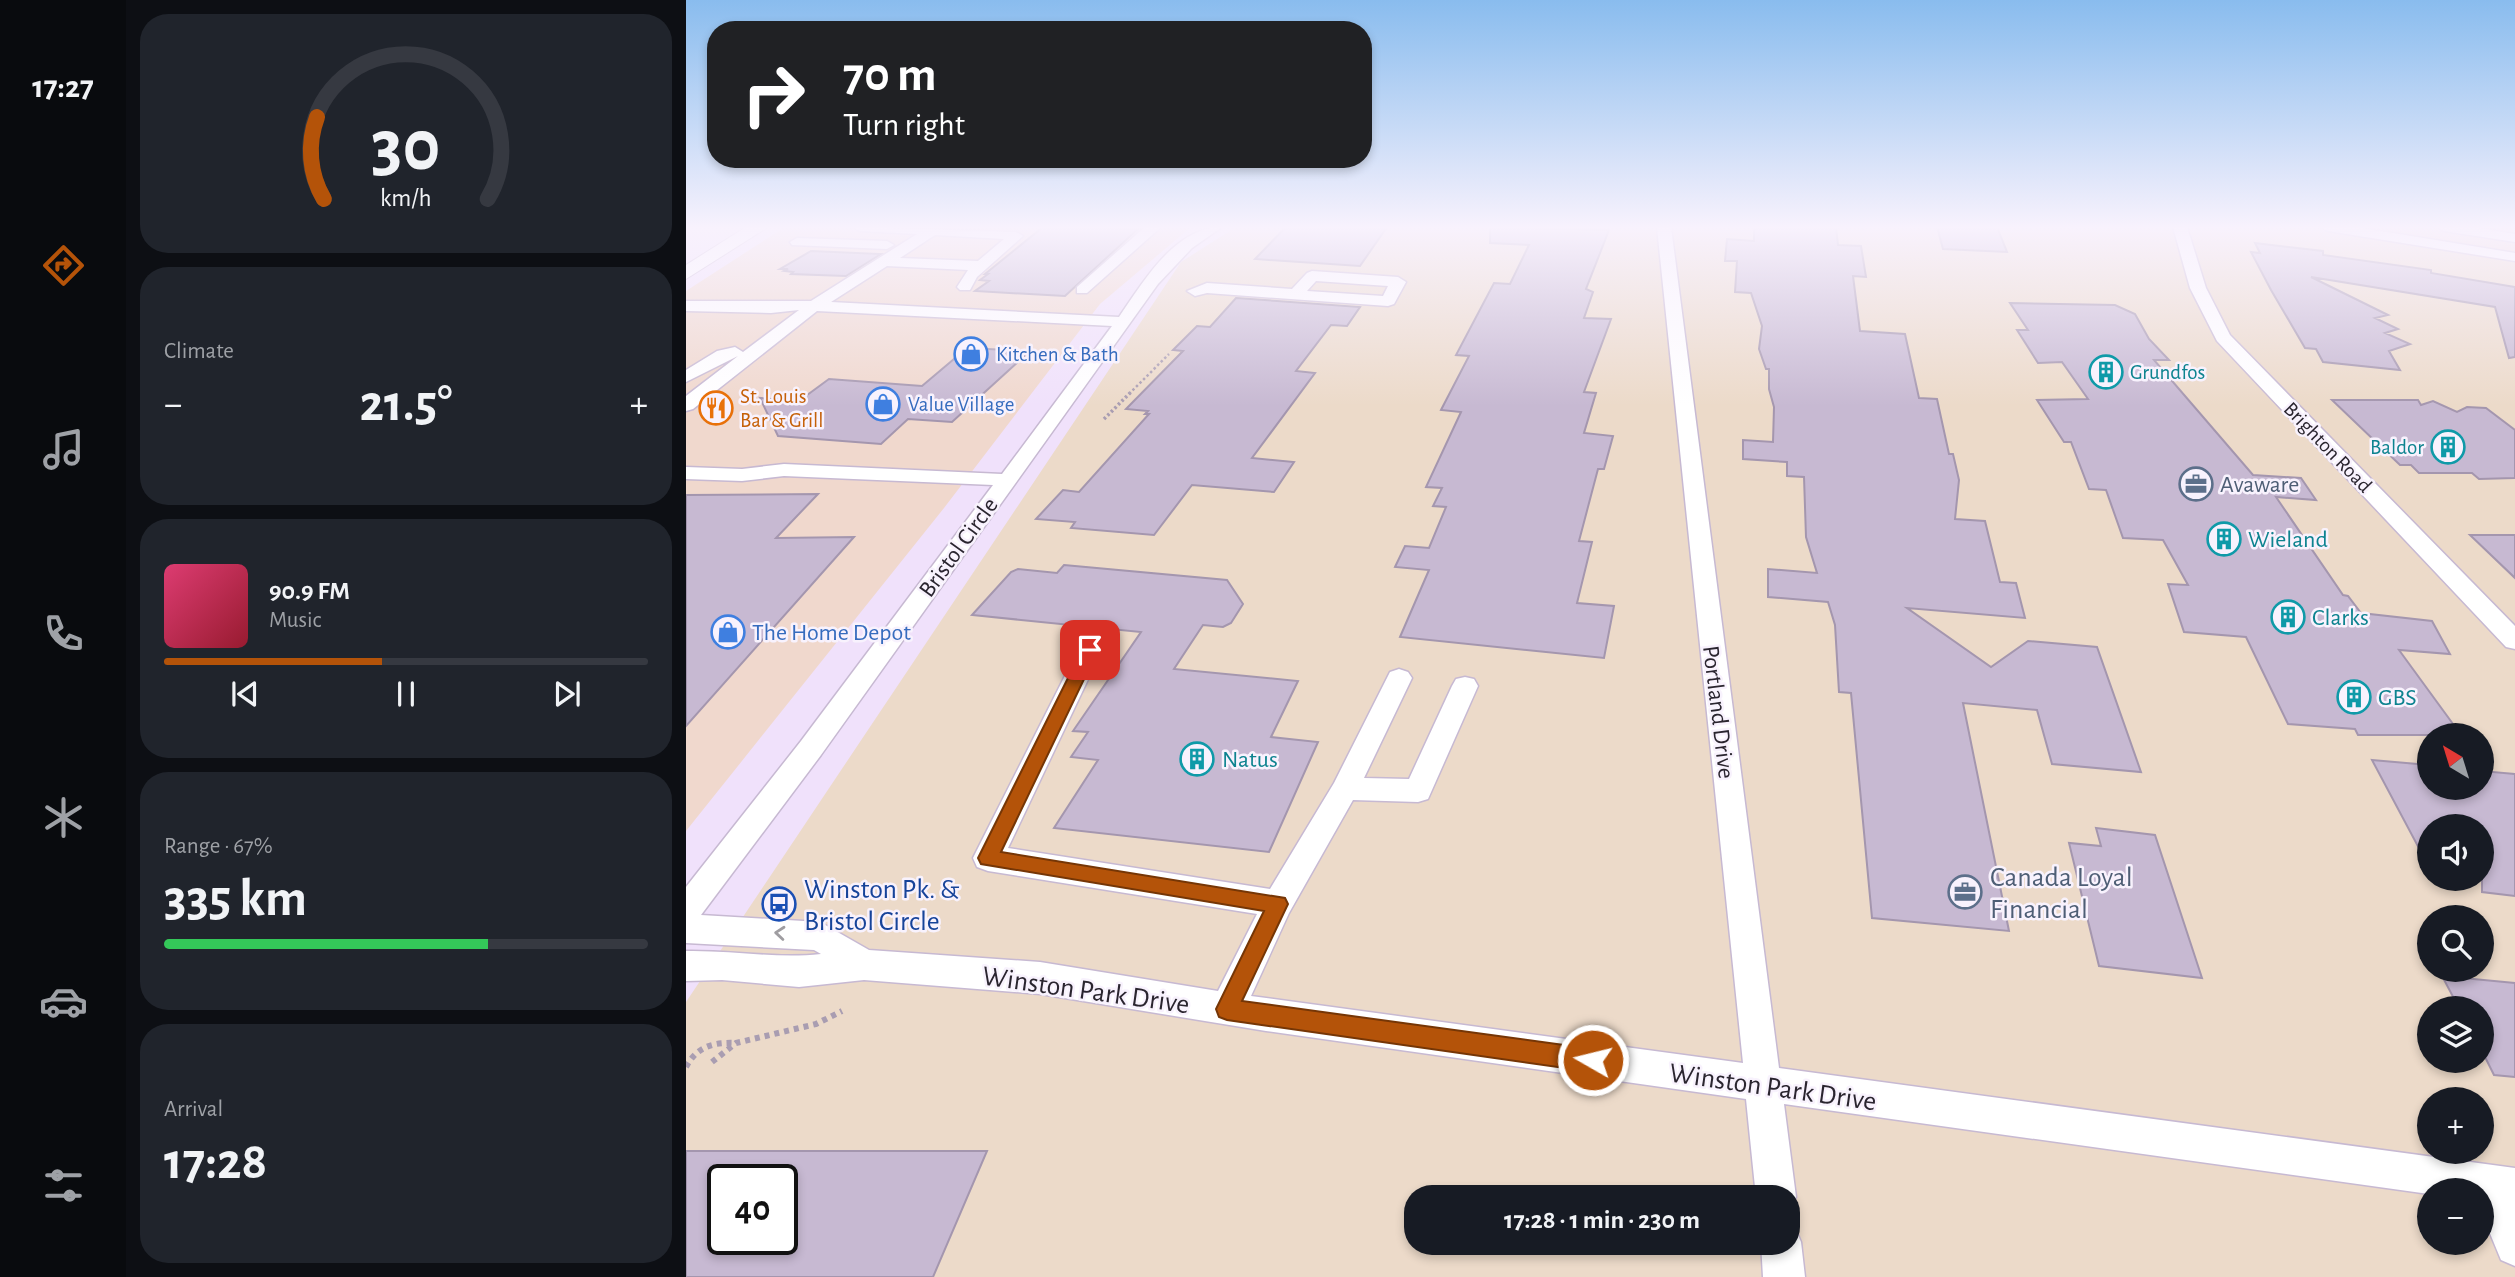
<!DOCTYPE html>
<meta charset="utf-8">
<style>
:root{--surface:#171b24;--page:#20242c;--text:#f1f3f6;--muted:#9ea1a6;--line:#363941;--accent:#b45309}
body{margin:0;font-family:"Alegreya Sans",sans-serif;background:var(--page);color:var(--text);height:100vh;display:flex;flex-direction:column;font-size:26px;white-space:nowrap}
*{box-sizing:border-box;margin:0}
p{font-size:23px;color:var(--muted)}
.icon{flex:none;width:38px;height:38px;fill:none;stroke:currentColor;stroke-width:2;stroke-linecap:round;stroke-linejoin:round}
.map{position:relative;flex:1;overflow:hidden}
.side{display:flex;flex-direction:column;gap:14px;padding:14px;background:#0d0f14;width:560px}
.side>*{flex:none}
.top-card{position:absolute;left:21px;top:21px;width:665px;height:147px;border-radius:28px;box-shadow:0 4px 10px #0003;background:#202124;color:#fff;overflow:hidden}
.needle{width:46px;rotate:322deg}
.buttons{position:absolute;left:1731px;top:723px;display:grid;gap:14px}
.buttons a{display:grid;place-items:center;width:77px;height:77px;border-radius:50%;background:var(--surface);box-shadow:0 4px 10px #0003;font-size:35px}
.speed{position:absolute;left:21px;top:1164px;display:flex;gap:14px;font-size:35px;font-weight:700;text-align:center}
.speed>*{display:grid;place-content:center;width:91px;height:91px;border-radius:50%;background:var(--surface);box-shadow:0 4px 10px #0003;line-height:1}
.speed .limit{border:4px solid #111;border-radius:10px;background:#fff;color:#111}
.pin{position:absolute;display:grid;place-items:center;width:60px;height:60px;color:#fff;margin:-30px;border-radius:14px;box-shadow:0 4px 10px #0006}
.me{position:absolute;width:77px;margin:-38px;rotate:278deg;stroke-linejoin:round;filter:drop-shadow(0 0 5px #0008)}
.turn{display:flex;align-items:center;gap:24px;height:147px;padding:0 21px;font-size:32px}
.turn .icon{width:91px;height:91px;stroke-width:2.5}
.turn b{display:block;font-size:49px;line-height:60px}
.big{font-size:52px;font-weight:700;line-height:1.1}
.side .card{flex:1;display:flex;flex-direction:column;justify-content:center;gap:10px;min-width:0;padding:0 24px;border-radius:28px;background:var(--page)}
.side .dial{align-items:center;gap:0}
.dial svg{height:182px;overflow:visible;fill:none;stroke:var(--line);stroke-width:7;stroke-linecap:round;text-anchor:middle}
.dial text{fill:var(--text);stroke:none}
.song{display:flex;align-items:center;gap:21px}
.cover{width:84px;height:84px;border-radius:10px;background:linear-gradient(135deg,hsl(340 70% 55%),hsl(350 70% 35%))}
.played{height:7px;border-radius:4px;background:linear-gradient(90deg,var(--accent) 45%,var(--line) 45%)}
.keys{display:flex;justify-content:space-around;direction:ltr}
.heat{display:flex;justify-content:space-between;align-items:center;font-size:38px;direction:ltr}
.charge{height:10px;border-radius:5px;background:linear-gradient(90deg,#34c759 67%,var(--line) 0)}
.trip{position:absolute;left:718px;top:1185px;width:396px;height:70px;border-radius:28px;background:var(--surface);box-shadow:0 4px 10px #0003;font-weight:700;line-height:70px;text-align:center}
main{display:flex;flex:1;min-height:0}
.tab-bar{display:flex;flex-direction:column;width:126px;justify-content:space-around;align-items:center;background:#090b0e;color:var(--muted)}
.tab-bar .icon{width:49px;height:49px}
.tab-bar .current{color:var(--accent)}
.tab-bar b{font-size:32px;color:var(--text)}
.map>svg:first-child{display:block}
</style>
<main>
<nav class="tab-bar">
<b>17:27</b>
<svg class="icon current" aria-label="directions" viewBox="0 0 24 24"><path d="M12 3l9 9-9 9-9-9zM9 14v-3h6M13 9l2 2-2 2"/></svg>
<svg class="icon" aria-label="music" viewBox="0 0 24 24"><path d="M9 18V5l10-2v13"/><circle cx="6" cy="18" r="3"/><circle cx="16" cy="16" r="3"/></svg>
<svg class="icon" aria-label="phone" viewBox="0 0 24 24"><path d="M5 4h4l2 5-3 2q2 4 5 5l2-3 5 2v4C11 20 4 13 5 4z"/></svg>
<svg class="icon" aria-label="climate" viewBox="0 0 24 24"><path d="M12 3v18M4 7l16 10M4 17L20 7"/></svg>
<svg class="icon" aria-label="car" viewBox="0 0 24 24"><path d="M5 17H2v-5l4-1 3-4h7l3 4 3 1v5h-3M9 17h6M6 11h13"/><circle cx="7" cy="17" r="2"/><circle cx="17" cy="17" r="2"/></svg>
<svg class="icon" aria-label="filters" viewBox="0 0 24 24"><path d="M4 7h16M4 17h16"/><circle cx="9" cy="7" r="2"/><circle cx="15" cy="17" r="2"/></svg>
</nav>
<section class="side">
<div class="card dial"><svg viewBox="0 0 100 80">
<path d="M14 69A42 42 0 1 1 86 69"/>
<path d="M14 69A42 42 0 0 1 11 33" stroke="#b45309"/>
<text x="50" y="56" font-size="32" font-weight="700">30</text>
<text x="50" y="72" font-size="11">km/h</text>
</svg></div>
<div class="card"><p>Climate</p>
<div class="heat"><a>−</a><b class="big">21.5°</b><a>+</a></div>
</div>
<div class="card">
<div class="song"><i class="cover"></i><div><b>90.9 FM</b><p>Music</p></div></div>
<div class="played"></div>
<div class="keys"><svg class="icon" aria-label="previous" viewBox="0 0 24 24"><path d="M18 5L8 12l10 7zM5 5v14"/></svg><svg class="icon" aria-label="pause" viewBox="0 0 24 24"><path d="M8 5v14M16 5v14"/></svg><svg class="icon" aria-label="next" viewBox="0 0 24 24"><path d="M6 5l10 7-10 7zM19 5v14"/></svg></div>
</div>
<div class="card"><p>Range · 67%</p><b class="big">335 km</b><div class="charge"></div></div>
<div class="card"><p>Arrival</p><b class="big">17:28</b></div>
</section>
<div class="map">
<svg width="1829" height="1277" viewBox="0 0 1829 1277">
<rect width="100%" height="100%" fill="#f0e1fb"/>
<path fill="#f0d8cd" d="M99,227h406l-91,77 -156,204 -258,323v-540z
M1675,227h154v27l-152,-25z"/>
<path fill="#ecdac9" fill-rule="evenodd" d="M550,227h1092l187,30v1020h-1829v-275l495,-740zM1743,735h53v53h-53zM1743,826h53v52h-53zM1743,917h53v53h-53zM1743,1008h53v52h-53zM1743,1099h53v53h-53zM37,1180h59v59h-59zM1743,1190h53v52h-53zM730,1197h371v45h-371z"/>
<path fill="#c7b9d2" stroke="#a496ae" stroke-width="2" fill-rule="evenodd" d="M357,227h56l39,2 -73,67 -90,-5 14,-10 -9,-1 8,-6h-3z
M600,227h101l-27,39 -105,-7z
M804,227l119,3 -23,59 7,3 -9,26 27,1 -27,73 12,1 -12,40 29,3 -9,33h-6l-19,72 13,1 -15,61 37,3 -10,52 -204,-21 29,-67 -34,-3 10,-21 24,2 17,-41 -13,-1 9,-18 -16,-1 35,-75 -20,-2 28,-54 -13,-1 38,-72 16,1 19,-39 -39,-2z
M1068,227h82l2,18 23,1 5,31 -13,-1 7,55 45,3 14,64 18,1 12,55h4l6,26 -4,39 30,2 15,61 16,1 9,35 -118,-10 84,59 37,-26 69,6 44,125 -89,-8 -15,-54 -74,-7 46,228 -137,-13 -21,-225 -12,-1 -4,-67 -7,-23 -60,-5v-28l49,4 -11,-36 -2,-60 -17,-1v-14l-44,-3v-19l30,2 1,-35 -5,-18v-20h-3l-7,-20 3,-23 -11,-33 -16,-1 2,-31h-12l2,-22 27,2z
M1251,227h60l10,25 -64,-3z
M1569,243l68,8v4l108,15v3l84,14v70l-6,1 -14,-51 -184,-30 77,38 -13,3 23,11 -13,4 25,11 -21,7 11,19 -77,-8 -7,-13 -11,-1 -34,-58 -20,-38 9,1z
M125,251l70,3 -35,22 -55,-2 2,-2 -9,-1 4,-2h-8z
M550,298l124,9 -13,19 -16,-1 -35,46 19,2 -63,85 42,4 -20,30 -82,-7 -38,50 -83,-7 4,-6 -39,-3 27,-29 16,2 70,-78h-4l3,-3 -22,-2 57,-58 -10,-1 24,-24 13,1z
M1324,303l105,2 20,9 14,25 20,21h-15l99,115 48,3 15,22 -40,-3 67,98 5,1 13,17 71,8 18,33 -51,-4 62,85h-103l-3,-6 -67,-5 -42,-87 -62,-5 -16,-48 20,1 -25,-45 -40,-2 -17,-48 -17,-1 -18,-47h-7l-27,-42 51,-1 -26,-37 -24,1 -21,-33h11z
M281,348l63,3 -78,71 -44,-3 -27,25 -103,-8 -18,-38 39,3 30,-22 93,7z
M1646,400h86l3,5 12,-4 24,11 10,-5 19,1 29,22v48l-36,1 -7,-6h-53l-8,-8h-11z
M132,494l-42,44 78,-1 -168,189v-231z
M1784,535h45v43z
M378,565l163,15 16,24 -12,19 -8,4 -20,-2 -29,44 124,12 -27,56 47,5 -49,110 -215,-24 44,-68 -27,-3 17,-25 -15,-1 68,-99 -169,-17 39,-43 7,-3 39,4z
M1686,760l57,5v23h53v-17l33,3v122l-33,-4v-66h-53v41z
M1410,828l59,7 47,143 -103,-12 -30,-123 32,3z
M1756,976l73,7v94l-21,-2 -12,-24v-43h-23z
M0,1151h301l-54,126h-247zM37,1180h59v59h-59z"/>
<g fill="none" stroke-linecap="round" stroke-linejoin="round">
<defs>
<path id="minor" d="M167,227l163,5 7,4 -46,41 -7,13h-10l-3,-3 11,-17 -81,-4 -56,36 288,15c24,-35 56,-90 103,-90l-30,21 -34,36 -337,471 -120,160 119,7 49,28 171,12 178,29 39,-77 -269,-43 -11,-4 -4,-9 108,-214 9,-3 9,3 3,6 -94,198 262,41 64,-106 56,-111 9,-3 9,3 4,6 -48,100 45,1 43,-93 4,-7 9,-2 9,2 4,7 -50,113 -10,3 -65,-2 -64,113 -38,83 492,67 -86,-836h14l108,841 736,100v98l-14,-6 -19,-46v-24h-53v4l-645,-90 12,93 -9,15v-15h-31l-10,-98 -480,-68 -226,-37 -176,-14 -65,7 -77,-7 -36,1v-30c45,-1 90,8 135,3l-7,-4 -128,-7v-56l115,-146 192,-256 -209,-9 -42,5 -56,-2v-12l56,2 42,-5 218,10 110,-148 -295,-15 -124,98 -7,2v-15l52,-40 -52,26v-12l31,-19 18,-4 8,5 56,-42 -28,3 -85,-2v-10h125l106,-67 -57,-3zM249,235l69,4 -26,22 -78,-3z
M459,227h16l-74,66h-10v-6z
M1487,227h14l19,61 24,47 285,291v23l-9,-2 -289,-306 -27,-53z
M1635,227h35l159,26v8l-187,-30z
M1751,227h36l42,7v8l-71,-11z
M111,238l90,3 7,4 -7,4 -95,-4 -2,-3z
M626,271l86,6 8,5 -12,22 -6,2 -181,-13 -12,3 -8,-5 20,-8 85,6 15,-16zM630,281l72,5 -5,10 -76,-5z
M1101,1224l8,4 6,14 4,35h-42l-2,-35h26z"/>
<path id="major" d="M60,227h22l-82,52v-14z"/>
</defs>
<use href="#minor" stroke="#c7b9d2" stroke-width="3"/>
<use href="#major" stroke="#c7b9d2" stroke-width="2"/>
<path stroke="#a99db1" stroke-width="2.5" stroke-dasharray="2.5 2.5" stroke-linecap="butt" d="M443,394l40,-40"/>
<path stroke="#a99db1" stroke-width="3.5" stroke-dasharray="2.5 2.5" stroke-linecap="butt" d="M418,419l27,-27"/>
<path stroke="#a99db1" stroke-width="6" stroke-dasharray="5 5" stroke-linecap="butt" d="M26,1062l24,-19 80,-19 26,-13
M0,1067c11,-21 28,-25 50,-24"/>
<use href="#minor" fill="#fff" fill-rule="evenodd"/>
<use href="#major" fill="#fff" fill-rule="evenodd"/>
</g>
<defs><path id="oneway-chevron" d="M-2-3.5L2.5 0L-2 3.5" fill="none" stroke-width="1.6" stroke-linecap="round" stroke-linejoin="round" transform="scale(1.75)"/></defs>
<use stroke="#9f9da1" href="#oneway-chevron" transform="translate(94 933) rotate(-175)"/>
<linearGradient id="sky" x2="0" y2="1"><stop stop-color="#89bcee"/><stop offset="0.56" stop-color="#f8f2fd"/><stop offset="1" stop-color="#f8f2fd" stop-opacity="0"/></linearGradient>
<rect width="1829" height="406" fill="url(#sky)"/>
<path fill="#b45309" stroke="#753606" stroke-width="2" d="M404,644l8,6 -97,202 284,46 3,6 -46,97 351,48 9,3 3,8 -3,8 -9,4 -366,-52 -8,-3 -3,-8 48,-98 -283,-47 -3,-6 104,-208z"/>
<defs>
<symbol id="shop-ring" viewBox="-11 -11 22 22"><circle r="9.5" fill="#f8f2fd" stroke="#3f7fe0" stroke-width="1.5"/><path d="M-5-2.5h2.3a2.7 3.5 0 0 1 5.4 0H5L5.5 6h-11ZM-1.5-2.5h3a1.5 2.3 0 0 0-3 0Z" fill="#3f7fe0"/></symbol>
<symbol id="building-ring" viewBox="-11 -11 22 22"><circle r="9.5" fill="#f8f2fd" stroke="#0f9aa8" stroke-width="1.5"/><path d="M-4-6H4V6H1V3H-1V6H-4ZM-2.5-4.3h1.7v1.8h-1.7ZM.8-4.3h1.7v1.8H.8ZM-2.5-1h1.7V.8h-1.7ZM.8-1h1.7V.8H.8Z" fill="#0f9aa8"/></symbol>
<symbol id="restaurant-ring" viewBox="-11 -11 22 22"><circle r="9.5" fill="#f8f2fd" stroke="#e8710a" stroke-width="1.5"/><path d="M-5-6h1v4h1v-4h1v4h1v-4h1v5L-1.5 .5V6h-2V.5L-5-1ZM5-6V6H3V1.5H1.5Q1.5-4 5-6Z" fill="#e8710a"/></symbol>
<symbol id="office-ring" viewBox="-11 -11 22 22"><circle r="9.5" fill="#f8f2fd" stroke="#5c6f8a" stroke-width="1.5"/><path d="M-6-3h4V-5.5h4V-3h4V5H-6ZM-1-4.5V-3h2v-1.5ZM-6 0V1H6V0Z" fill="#5c6f8a"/></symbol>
<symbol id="bus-ring" viewBox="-11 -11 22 22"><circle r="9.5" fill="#f8f2fd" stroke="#1a4fb4" stroke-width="1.5"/><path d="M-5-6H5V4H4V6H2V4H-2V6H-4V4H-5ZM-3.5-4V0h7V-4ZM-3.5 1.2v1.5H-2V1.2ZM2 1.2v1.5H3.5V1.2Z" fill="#1a4fb4"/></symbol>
</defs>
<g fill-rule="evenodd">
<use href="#shop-ring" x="266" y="335" width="38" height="38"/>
<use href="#building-ring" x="1401" y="353" width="38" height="38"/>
<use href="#shop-ring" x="178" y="385" width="38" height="38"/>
<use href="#restaurant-ring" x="11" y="389" width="38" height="38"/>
<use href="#building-ring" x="1743" y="428" width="38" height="38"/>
<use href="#office-ring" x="1491" y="465" width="38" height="38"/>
<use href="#building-ring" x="1519" y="520" width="38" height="38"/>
<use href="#building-ring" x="1583" y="598" width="38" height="38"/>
<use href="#shop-ring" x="23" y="613" width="38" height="38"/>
<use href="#building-ring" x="1649" y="678" width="38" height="38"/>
<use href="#building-ring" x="492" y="740" width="38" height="38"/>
<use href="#office-ring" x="1260" y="873" width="38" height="38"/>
<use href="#bus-ring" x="74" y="885" width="38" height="38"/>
</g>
<g text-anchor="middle" stroke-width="5" stroke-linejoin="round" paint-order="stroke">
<g font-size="21" fill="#366cbe" stroke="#f8f2fd" text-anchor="start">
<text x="310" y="361">Kitchen &amp; Bath</text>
<text x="222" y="411">Value Village</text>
</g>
<g font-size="21" fill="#0d838f" stroke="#f8f2fd" text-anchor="start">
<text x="1444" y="379">Grundfos</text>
<text x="1738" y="454" text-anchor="end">Baldor</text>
</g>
<g font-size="21" fill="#c56008" stroke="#f8f2fd" text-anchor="start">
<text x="54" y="403">St. Louis<tspan x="54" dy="24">Bar &amp; Grill</tspan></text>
</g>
<g font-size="21" fill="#2a252f" stroke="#f8f2fd">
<text transform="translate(1642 447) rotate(46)" y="7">Brighton Road</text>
</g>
<g font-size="24" fill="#4e5e75" stroke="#f8f2fd" text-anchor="start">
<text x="1534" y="492">Avaware</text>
</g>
<g font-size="24" fill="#0d838f" stroke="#f8f2fd" text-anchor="start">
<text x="1562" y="547">Wieland</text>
<text x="1626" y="625">Clarks</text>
<text x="1692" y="705">GBS</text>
<text x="536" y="767">Natus</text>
</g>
<g font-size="24" fill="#2a252f" stroke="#f8f2fd">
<text transform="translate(272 547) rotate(-54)" y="8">Bristol Circle</text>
<text transform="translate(1033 712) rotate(83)" y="8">Portland Drive</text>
</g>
<g font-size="24" fill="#366cbe" stroke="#f8f2fd" text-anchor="start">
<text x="66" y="640">The Home Depot</text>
</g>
<g font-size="28" fill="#4e5e75" stroke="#f8f2fd" text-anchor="start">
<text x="1304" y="886">Canada Loyal<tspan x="1304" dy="32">Financial</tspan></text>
</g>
<g font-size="28" fill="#164399" stroke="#f8f2fd" text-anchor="start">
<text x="118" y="898">Winston Pk. &amp;<tspan x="118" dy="32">Bristol Circle</tspan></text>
</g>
<g font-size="28" fill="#2a252f" stroke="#f8f2fd">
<text transform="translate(400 989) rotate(8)" y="10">Winston Park Drive</text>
<text transform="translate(1087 1086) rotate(8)" y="10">Winston Park Drive</text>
</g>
</g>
</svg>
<div class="buttons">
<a><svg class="needle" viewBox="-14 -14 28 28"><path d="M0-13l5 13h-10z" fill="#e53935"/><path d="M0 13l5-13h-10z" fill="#9ea1a6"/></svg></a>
<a><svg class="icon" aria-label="sound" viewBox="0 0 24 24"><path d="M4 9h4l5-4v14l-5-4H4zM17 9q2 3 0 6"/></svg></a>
<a><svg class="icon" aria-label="search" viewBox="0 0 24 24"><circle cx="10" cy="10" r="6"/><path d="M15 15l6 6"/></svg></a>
<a><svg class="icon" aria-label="layers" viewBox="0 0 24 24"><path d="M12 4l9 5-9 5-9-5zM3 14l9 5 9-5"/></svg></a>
<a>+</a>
<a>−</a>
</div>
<div class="speed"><div class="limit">40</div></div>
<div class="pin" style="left:404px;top:650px;background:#d93025"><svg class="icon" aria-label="arrive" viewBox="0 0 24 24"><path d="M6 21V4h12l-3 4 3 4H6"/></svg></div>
<svg class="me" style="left:907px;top:1060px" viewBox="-20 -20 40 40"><circle r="17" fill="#b45309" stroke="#fff" stroke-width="3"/><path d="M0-11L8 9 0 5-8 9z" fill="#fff"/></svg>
<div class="trip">17:28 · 1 min · 230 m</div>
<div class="top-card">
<div class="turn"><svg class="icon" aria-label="right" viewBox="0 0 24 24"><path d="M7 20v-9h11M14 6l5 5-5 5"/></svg><div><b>70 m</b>Turn right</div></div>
</div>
</div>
</main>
